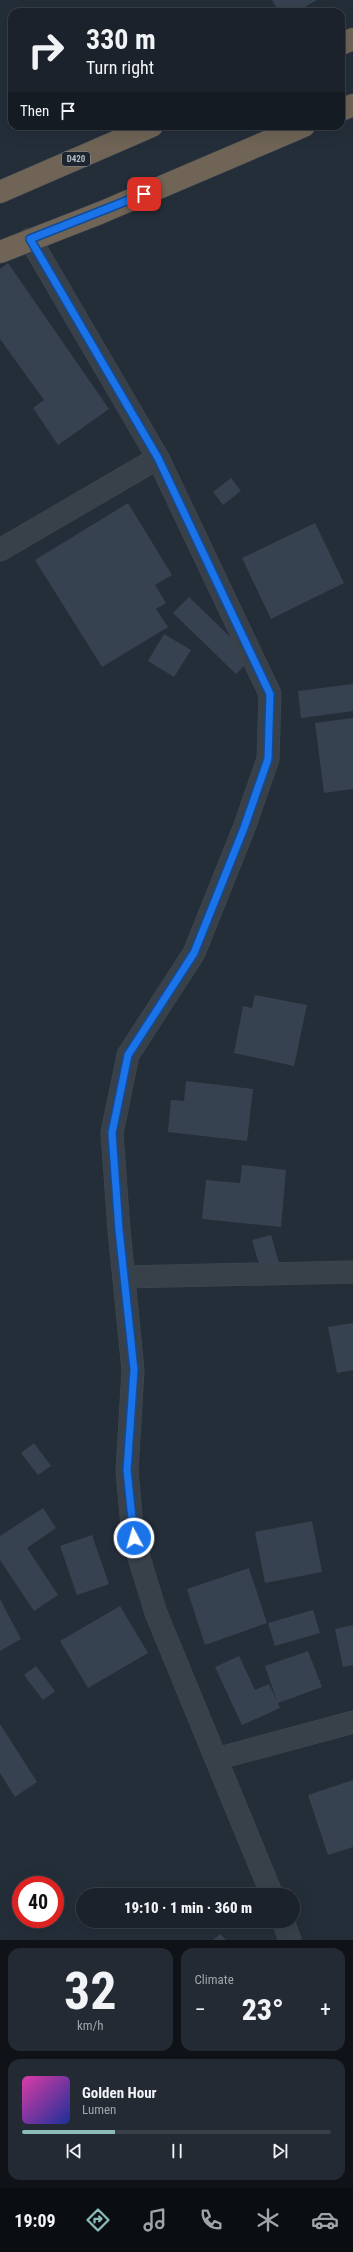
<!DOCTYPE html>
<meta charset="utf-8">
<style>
:root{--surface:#1b222b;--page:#242a33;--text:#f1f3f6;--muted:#a0a4a9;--line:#393f47;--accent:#8bbbb9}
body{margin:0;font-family:"Roboto Condensed",sans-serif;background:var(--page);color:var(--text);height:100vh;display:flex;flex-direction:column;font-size:15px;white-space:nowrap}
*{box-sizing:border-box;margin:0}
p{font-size:13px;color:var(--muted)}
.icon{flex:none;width:22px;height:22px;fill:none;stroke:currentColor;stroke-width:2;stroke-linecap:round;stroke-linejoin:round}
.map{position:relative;height:1940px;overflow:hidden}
.details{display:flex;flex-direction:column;gap:8px;padding:8px;background:#0f1318;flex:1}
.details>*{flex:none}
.hud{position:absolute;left:8px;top:8px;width:337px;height:122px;border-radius:12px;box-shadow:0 4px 16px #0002,0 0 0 1px var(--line);background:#1b222b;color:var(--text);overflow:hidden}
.speed{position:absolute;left:12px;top:1876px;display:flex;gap:8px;font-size:20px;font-weight:700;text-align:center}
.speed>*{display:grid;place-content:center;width:52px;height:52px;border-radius:50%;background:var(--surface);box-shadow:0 4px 16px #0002,0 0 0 1px var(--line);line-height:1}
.speed .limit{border:6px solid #d22;background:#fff;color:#111}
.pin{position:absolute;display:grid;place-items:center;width:34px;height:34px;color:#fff;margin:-17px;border-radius:8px;box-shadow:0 2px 6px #0006}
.me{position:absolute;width:44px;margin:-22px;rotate:354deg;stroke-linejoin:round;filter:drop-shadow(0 0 3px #0008)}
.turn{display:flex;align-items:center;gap:14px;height:84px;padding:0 12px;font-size:18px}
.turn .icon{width:52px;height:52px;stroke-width:2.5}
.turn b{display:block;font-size:28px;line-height:34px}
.then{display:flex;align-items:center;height:38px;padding:0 12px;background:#0003;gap:8px;font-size:15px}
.big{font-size:30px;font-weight:800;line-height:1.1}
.details .card{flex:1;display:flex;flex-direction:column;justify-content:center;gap:6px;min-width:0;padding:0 14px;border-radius:12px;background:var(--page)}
.details .dial{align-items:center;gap:0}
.dial b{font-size:52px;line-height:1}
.song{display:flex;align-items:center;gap:12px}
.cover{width:48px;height:48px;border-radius:6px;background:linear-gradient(135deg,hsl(320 70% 55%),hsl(230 70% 35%))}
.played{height:4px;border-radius:2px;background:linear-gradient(90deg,var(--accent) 30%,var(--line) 30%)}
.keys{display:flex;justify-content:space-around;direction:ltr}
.heat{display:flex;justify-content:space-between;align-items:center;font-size:22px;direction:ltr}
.details .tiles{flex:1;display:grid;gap:8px;grid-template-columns:1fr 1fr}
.card:last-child{grid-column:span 2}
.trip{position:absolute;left:76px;top:1888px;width:224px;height:40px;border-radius:20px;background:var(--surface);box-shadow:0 4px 16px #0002,0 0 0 1px var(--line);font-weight:800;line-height:40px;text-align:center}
.dock{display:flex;height:64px;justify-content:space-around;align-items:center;background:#0b0e11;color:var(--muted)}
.dock .icon{width:28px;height:28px}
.dock .current{color:var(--accent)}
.dock b{font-size:18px;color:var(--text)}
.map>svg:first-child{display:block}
</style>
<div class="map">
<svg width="353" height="1940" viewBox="0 0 353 1940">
<rect width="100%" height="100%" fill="#242e39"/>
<path fill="#374250" d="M272,0h45l-21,12h-17z
M8,263l101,146 -51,36 -25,-37 11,-8 -44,-61v-70z
M231,478l10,13 -18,14 -10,-13z
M128,503l44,72 -17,10 11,18 -10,6 12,18 -66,40 -67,-107z
M315,523l29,60 -73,36 -29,-61z
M189,597l63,61 -16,16 -63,-61z
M164,634l27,16 -17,27 -26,-16z
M353,684v27l-52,7 -3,-27z
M353,718v71l-29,4 -9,-70z
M255,995l52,10 -13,61 -60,-13 9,-47 9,2z
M186,1081l67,8 -6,52 -79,-9 3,-32 13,1z
M242,1165l44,5 -5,57 -79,-8 4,-39 34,3z
M271,1235l8,28 -19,5 -8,-28z
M353,1323v47l-16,3 -9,-46z
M34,1443l17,23 -13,9 -17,-22z
M43,1508l13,20 -29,20 31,47 -24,16 -34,-51v-24z
M312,1521l10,51 -57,11 -10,-51z
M92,1535l17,49 -32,11 -17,-49z
M249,1568l18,55 -62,22 -18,-56z
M0,1599l21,40 -21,12z
M120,1606l28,47 -60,35 -28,-47z
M313,1610l7,23 -45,13 -7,-23z
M353,1625v40l-10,2 -8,-38z
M308,1651l14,36 -44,16 2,5 -38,17 -27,-58 24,-11 16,34 14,-6 8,17 -12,-35z
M36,1666l19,25 -12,9 -19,-25z
M0,1724l37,58 -22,15 -15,-24z
M353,1780v67l-25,8 -20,-60z
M220,1934l6,6h-13z"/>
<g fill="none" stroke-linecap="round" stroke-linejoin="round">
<defs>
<path id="minor" d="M30,239l128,219 112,236 -2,65 -24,69 -50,125 -66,102 -16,78 7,97 14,140 -6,101 6,67 23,75 116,282
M0,550l158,-92
M124,1277l229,-5
M216,1759l137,-37
M283,1921l7,19"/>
<path id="highway" d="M341,44l12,-5
M341,110l12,-5
M0,192l152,-66
M0,252l100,-39 204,-87"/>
</defs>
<use href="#minor" stroke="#414953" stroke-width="23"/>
<use href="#highway" stroke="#434b55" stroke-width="23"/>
<use href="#minor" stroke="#38404a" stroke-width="22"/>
<use href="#highway" stroke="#6f6456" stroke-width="22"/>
</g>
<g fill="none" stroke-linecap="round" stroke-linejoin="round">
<defs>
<path id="route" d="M134,1538l-7,-68 7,-100 -15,-140 -7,-97 16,-78 66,-102 50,-125 24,-69 2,-65 -112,-236 -128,-219 114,-45"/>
</defs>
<use href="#route" stroke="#114b97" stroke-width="10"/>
<use href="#route" stroke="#1a73e8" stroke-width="7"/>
</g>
<g text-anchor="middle" stroke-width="4" stroke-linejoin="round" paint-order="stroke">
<rect fill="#1d252e" stroke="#868e98" stroke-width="1" x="62" y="152" width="28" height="14" rx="3"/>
<g font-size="9" font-weight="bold" fill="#b3bbc5">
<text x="76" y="162">D420</text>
</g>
</g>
</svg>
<div class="speed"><div class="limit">40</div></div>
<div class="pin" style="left:144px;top:194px;background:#d93025"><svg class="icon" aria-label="arrive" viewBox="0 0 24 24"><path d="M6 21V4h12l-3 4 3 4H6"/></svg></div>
<svg class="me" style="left:134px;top:1538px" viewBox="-20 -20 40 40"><circle r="17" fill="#1a73e8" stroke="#fff" stroke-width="3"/><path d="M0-11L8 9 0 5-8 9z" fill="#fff"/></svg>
<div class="trip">19:10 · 1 min · 360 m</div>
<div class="hud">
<div class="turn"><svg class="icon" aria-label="right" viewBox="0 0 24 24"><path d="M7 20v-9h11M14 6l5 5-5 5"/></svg><div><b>330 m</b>Turn right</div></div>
<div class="then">Then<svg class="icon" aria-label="arrive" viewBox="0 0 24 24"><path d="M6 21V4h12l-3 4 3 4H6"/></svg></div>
</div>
</div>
<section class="details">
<div class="tiles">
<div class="card dial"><b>32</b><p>km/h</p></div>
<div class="card"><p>Climate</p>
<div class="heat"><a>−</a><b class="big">23°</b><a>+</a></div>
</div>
<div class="card">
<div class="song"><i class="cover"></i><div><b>Golden Hour</b><p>Lumen</p></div></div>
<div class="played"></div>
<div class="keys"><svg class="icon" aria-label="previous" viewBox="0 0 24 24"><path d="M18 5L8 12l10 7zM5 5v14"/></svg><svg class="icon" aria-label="pause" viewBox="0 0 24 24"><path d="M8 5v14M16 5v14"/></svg><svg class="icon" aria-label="next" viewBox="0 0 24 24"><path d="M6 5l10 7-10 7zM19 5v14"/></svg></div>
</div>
</div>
</section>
<nav class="dock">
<b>19:09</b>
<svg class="icon current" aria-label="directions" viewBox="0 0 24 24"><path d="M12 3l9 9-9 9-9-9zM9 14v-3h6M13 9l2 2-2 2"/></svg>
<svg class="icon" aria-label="music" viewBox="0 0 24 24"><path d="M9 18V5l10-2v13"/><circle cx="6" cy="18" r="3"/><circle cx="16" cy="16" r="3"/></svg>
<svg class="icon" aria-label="phone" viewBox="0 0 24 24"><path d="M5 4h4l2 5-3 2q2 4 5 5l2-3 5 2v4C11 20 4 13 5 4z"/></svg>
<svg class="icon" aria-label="climate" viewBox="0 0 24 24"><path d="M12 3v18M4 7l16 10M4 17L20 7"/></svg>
<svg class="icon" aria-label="car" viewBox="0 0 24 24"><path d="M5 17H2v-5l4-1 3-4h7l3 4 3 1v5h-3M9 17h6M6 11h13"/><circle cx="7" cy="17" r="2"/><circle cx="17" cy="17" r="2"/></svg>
</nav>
